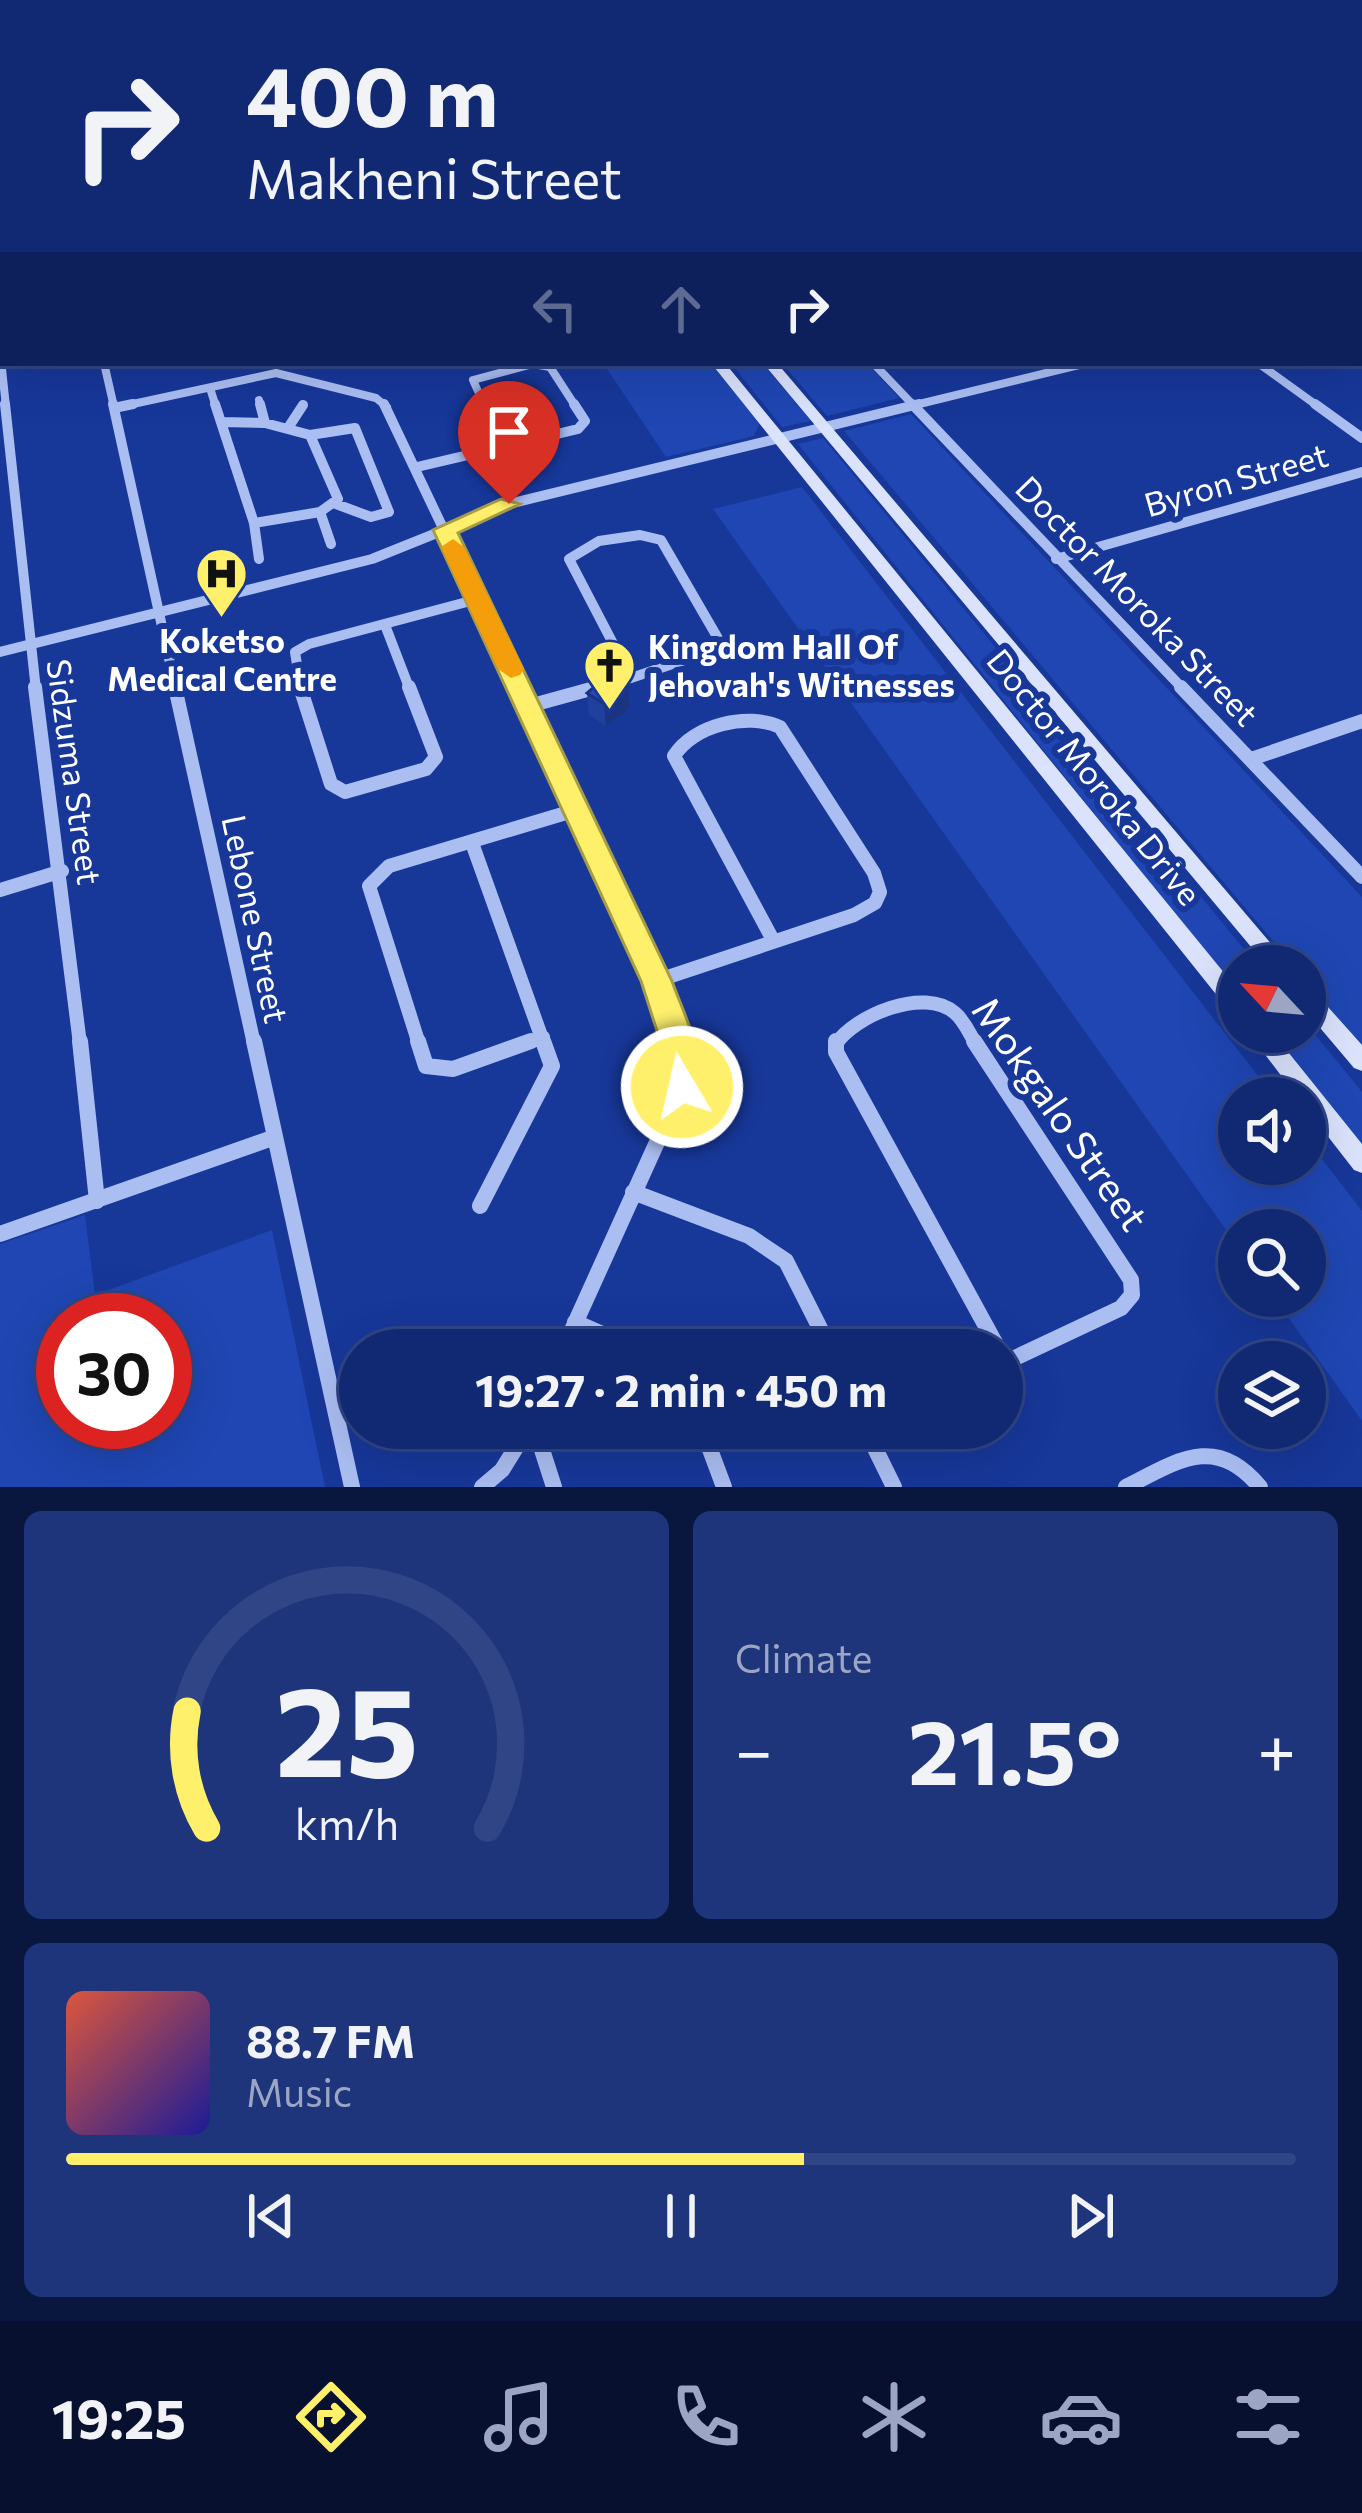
<!DOCTYPE html>
<meta charset="utf-8">
<style>
:root{--surface:#112973;--page:#1e357b;--text:#f1f3f6;--muted:#9ca6c4;--line:#304585;--accent:#fff06c}
body{margin:0;font-family:Commissioner,sans-serif;background:var(--page);color:var(--text);height:100vh;display:flex;flex-direction:column;font-size:45px;white-space:nowrap}
*{box-sizing:border-box;margin:0}
p{font-size:39px;color:var(--muted)}
.icon{flex:none;width:66px;height:66px;fill:none;stroke:currentColor;stroke-width:2;stroke-linecap:round;stroke-linejoin:round}
.map{position:relative;height:1487px;overflow:hidden}
.sheet{display:flex;flex-direction:column;gap:24px;padding:24px;background:#09173f;flex:1}
.sheet>*{flex:none}
.hud{position:absolute;left:0px;top:0px;width:1362px;height:366px;box-shadow:0 12px 48px #0002,0 0 0 3px var(--line);background:#112973;color:var(--text);overflow:hidden}
.needle{width:78px;rotate:296deg}
.fabs{position:absolute;left:1218px;top:945px;display:grid;gap:24px}
.fabs a{display:grid;place-items:center;width:108px;height:108px;border-radius:50%;background:var(--surface);box-shadow:0 12px 48px #0002,0 0 0 3px var(--line);font-size:60px}
.speed{position:absolute;left:36px;top:1293px;display:flex;gap:24px;font-size:60px;font-weight:700;text-align:center}
.speed>*{display:grid;place-content:center;width:156px;height:156px;border-radius:50%;background:var(--surface);box-shadow:0 12px 48px #0002,0 0 0 3px var(--line);line-height:1}
.speed .limit{border:18px solid #d22;background:#fff;color:#111}
.pin{position:absolute;display:grid;place-items:center;width:102px;height:102px;color:#fff;margin:-123px -51px;border-radius:50% 50% 50% 0;rotate:-45deg;box-shadow:0 0 12px #0007}
.pin .icon{rotate:45deg}
.me{position:absolute;width:132px;margin:-66px;rotate:351deg;stroke-linejoin:round;filter:drop-shadow(0 0 9px #0008)}
.turn{display:flex;align-items:center;gap:42px;height:252px;padding:0 48px;font-size:54px}
.turn .icon{width:156px;height:156px;stroke-width:2.5}
.turn b{display:block;font-size:84px;line-height:102px}
.lanes{display:flex;align-items:center;height:114px;padding:0 48px;background:#0003;justify-content:center;gap:60px;direction:ltr}
.lanes .off{opacity:.35}
.big{font-size:90px;font-weight:700;line-height:1.1}
.sheet .widget{flex:1;display:flex;flex-direction:column;justify-content:center;gap:18px;min-width:0;padding:0 42px;border-radius:18px;background:var(--page)}
.sheet .dial{align-items:center;gap:0}
.dial svg{height:312px;overflow:visible;fill:none;stroke:var(--line);stroke-width:7;stroke-linecap:round;text-anchor:middle}
.dial text{fill:var(--text);stroke:none}
.song{display:flex;align-items:center;gap:36px}
.cover{width:144px;height:144px;border-radius:18px;background:linear-gradient(135deg,hsl(10 70% 55%),hsl(240 70% 35%))}
.played{height:12px;border-radius:6px;background:linear-gradient(90deg,var(--accent) 60%,var(--line) 60%)}
.keys{display:flex;justify-content:space-around;direction:ltr}
.heat{display:flex;justify-content:space-between;align-items:center;font-size:66px;direction:ltr}
.sheet .tiles{flex:1;display:grid;gap:24px;grid-template-columns:1fr 1fr}
.widget:last-child{grid-column:span 2}
.trip{position:absolute;left:339px;top:1329px;width:684px;height:120px;border-radius:60px;background:var(--surface);box-shadow:0 12px 48px #0002,0 0 0 3px var(--line);font-weight:700;line-height:120px;text-align:center}
.menu{display:flex;height:192px;justify-content:space-around;align-items:center;background:#07102e;color:var(--muted)}
.menu .icon{width:84px;height:84px}
.menu .selected{color:var(--accent)}
.menu b{font-size:54px;color:var(--text)}
.map>svg:first-child{display:block}
</style>
<div class="map">
<svg width="1362" height="1487" viewBox="0 0 1362 1487">
<rect width="100%" height="100%" fill="#173799"/>
<path fill="#1f46b3" fill-rule="evenodd" d="M603,363h109l48,60 -6,13 -88,21z
M731,363h31l49,58 -29,6z
M782,363h85l32,35 -72,18z
M911,414l451,483v150l-57,-68v-13h-11l-450,-535z
M823,438l435,528h-19v28l-441,-550z
M802,487l473,611h-36v66h66v-27l57,74v210l-89,-125h32v-66h-66v18l-526,-739z
M1305,1022l57,70v55l-92,-115h35z
M85,1215l10,80 177,-65 53,257h-325v-243zM165,1320v102h-102v-102z"/>
<g fill="none" stroke-linecap="round" stroke-linejoin="round">
<path stroke="#abbef2" stroke-width="6" d="M1301,0l6,3
M614,3l21,-3
M836,3l20,-3
M1033,3l19,-3
M1255,3l18,-3"/>
<path stroke="#abbef2" stroke-width="8" d="M0,350l6,57
M104,363l10,44
M873,363l42,44
M1258,363l61,44
M210,388l6,19
M259,400l2,7
M119,407l157,-34 100,25 11,9
M485,407l-12,-27 60,-16 17,3 26,40
M907,407l180,-44"/>
<path stroke="#abbef2" stroke-width="10" d="M5,404l31,286
M113,404l63,286
M215,404l39,119 5,36
M260,404l5,19
M384,404l136,286
M484,404l19,42
M912,404l272,286
M1315,404l47,34
M114,408l19,-4
M221,422l44,1 45,12 28,64 -18,13 -66,11
M288,428l15,-23
M310,435l45,-7 34,84 -18,5 -35,-13
M417,467l161,-38 7,-8 -11,-17
M320,512l11,32
M640,535l21,5 62,107 -92,31 -62,-119 30,-18z
M1056,559l306,-87
M385,625l25,65
M0,652l372,-93 137,-55 410,-100
M301,690l-6,-38 14,-8 169,-45
M588,690l43,-12"/>
<path stroke="#abbef2" stroke-width="14" d="M35,687l45,357
M175,687l79,357
M300,687l31,97 14,8 81,-23 10,-12 -27,-70
M518,687l138,294 21,63
M1181,687l181,190
M529,706l69,-19
M1251,759l111,-38
M472,843l72,201
M0,890l62,-19
M656,981l198,-66 21,-12 5,-11 -6,-19 -94,-146c-32,-15 -87,-2 -106,29l99,184
M419,1044l-50,-158 20,-20 187,-56
M523,1044l20,-7
M836,1044c18,-28 88,-58 119,-31 9,7 15,22 21,31"/>
<path stroke="#abbef2" stroke-width="16" d="M80,1041l17,160
M254,1041l98,446
M418,1041l8,25 27,3 78,-28
M836,1041v11l163,298
M974,1041l157,239 1,15 -11,13 -119,56
M633,1192l116,44 37,25 45,89
M480,1206l72,-140 -9,-25
M0,1234l275,-97
M575,1322l64,28
M563,1350l119,-263 -6,-46
M535,1428l19,59
M702,1428l22,59
M865,1428l29,59
M482,1487l20,-17 26,-42
M1126,1487c51,-26 90,-54 134,0"/>
<path fill="#dae2fc" fill-rule="evenodd" d="M769,0h23l-7,3h-22z
M0,139h3v6h-3z
M711,363h14l514,628v25l-8,-3z
M763,363h14l513,603h-23z
M1305,986l7,3 50,56v26l-8,-3 -49,-58z
M1248,1032h24l90,112v29l-8,-3 -49,-63v-9h-7z"/>
<path stroke="#fff" stroke-width="3" stroke-dasharray="12 4.5" stroke-linecap="butt" d="M819,3l19,-3"/>
</g>
<path fill="#20409e" d="M587,693l42,15 -23,18 -17,-11z"/>
<path fill="#1a3481" d="M628,686l1,22 -23,18 -2,-22z"/>
<path fill="#254bb8" stroke="#1a3481" stroke-width="3" d="M609,674l19,12 -24,18 -17,-11z"/>
<path fill="#fff06c" stroke="#a69c46" stroke-width="3" d="M501,499l19,5 -62,29 214,448c12,35 38,80 22,116l-12,5 -12,-5 -4,-38 -25,-78 -208,-451z"/>
<path fill="#f59e0b" d="M453,539l11,8 60,122 -4,6 -9,3 -13,-9 -57,-122z"/>
<defs>
<symbol id="hospital-pin" viewBox="-11 -11 22 30"><path d="M0 17L-7.5 6A9.5 9.5 0 1 1 7.5 6Z" fill="#fff06c" stroke="#173799"/><path d="M-5-5h3v3.5h4V-5h3V5h-3V1.5h-4V5h-3Z" fill="#111"/></symbol>
<symbol id="church-pin" viewBox="-11 -11 22 30"><path d="M0 17L-7.5 6A9.5 9.5 0 1 1 7.5 6Z" fill="#fff06c" stroke="#173799"/><path d="M-1.2-6h2.4v3.5h3.3v2.4h-3.3V6h-2.4V-.1h-3.3v-2.4h3.3Z" fill="#111"/></symbol>
</defs>
<g fill-rule="evenodd">
<use href="#hospital-pin" x="192" y="544" width="59" height="81"/>
<use href="#church-pin" x="580" y="636" width="59" height="81"/>
</g>
<g text-anchor="middle" stroke-width="12" stroke-linejoin="round" paint-order="stroke">
<g font-size="33" fill="#fff" stroke="#173799">
<text transform="translate(1236 480) rotate(-16)" y="12">Byron Street</text>
<text transform="translate(1137 601) rotate(46)" y="12">Doctor Moroka Street</text>
<text transform="translate(74 772) rotate(82)" y="12">Sidzuma Street</text>
<text transform="translate(1094 777) rotate(51)" y="12">Doctor Moroka Drive</text>
<text transform="translate(255 919) rotate(78)" y="12">Lebone Street</text>
</g>
<g font-size="33" font-weight="bold" fill="#fff" stroke="#173799">
<text x="222" y="653">Koketso<tspan x="222" dy="38">Medical Centre</tspan></text>
<text x="648" y="659" text-anchor="start">Kingdom Hall Of<tspan x="648" dy="38">Jehovah's Witnesses</tspan></text>
</g>
<g font-size="39" fill="#fff" stroke="#173799">
<text transform="translate(1060 1114) rotate(55)" y="14">Mokgalo Street</text>
</g>
</g>
</svg>
<div class="fabs">
<a><svg class="needle" viewBox="-14 -14 28 28"><path d="M0-13l5 13h-10z" fill="#e53935"/><path d="M0 13l5-13h-10z" fill="#9ca6c4"/></svg></a>
<a><svg class="icon" aria-label="sound" viewBox="0 0 24 24"><path d="M4 9h4l5-4v14l-5-4H4zM17 9q2 3 0 6"/></svg></a>
<a><svg class="icon" aria-label="search" viewBox="0 0 24 24"><circle cx="10" cy="10" r="6"/><path d="M15 15l6 6"/></svg></a>
<a><svg class="icon" aria-label="layers" viewBox="0 0 24 24"><path d="M12 4l9 5-9 5-9-5zM3 14l9 5 9-5"/></svg></a>
</div>
<div class="speed"><div class="limit">30</div></div>
<div class="pin" style="left:509px;top:504px;background:#d93025"><svg class="icon" aria-label="arrive" viewBox="0 0 24 24"><path d="M6 21V4h12l-3 4 3 4H6"/></svg></div>
<svg class="me" style="left:682px;top:1087px" viewBox="-20 -20 40 40"><circle r="17" fill="#fff06c" stroke="#fff" stroke-width="3"/><path d="M0-11L8 9 0 5-8 9z" fill="#fff"/></svg>
<div class="trip">19:27 · 2 min · 450 m</div>
<div class="hud">
<div class="turn"><svg class="icon" aria-label="right" viewBox="0 0 24 24"><path d="M7 20v-9h11M14 6l5 5-5 5"/></svg><div><b>400 m</b>Makheni Street</div></div>
<div class="lanes"><svg class="icon off" aria-label="left" viewBox="0 0 24 24"><path d="M17 20v-9H6M10 6l-5 5 5 5"/></svg><svg class="icon off" aria-label="ahead" viewBox="0 0 24 24"><path d="M12 20V5M6 11l6-6 6 6"/></svg><svg class="icon" aria-label="right" viewBox="0 0 24 24"><path d="M7 20v-9h11M14 6l5 5-5 5"/></svg></div>
</div>
</div>
<section class="sheet">
<div class="tiles">
<div class="widget dial"><svg viewBox="0 0 100 80">
<path d="M14 69A42 42 0 1 1 86 69"/>
<path d="M14 69A42 42 0 0 1 9 39" stroke="#fff06c"/>
<text x="50" y="56" font-size="32" font-weight="700">25</text>
<text x="50" y="72" font-size="11">km/h</text>
</svg></div>
<div class="widget"><p>Climate</p>
<div class="heat"><a>−</a><b class="big">21.5°</b><a>+</a></div>
</div>
<div class="widget">
<div class="song"><i class="cover"></i><div><b>88.7 FM</b><p>Music</p></div></div>
<div class="played"></div>
<div class="keys"><svg class="icon" aria-label="previous" viewBox="0 0 24 24"><path d="M18 5L8 12l10 7zM5 5v14"/></svg><svg class="icon" aria-label="pause" viewBox="0 0 24 24"><path d="M8 5v14M16 5v14"/></svg><svg class="icon" aria-label="next" viewBox="0 0 24 24"><path d="M6 5l10 7-10 7zM19 5v14"/></svg></div>
</div>
</div>
</section>
<nav class="menu">
<b>19:25</b>
<svg class="icon selected" aria-label="directions" viewBox="0 0 24 24"><path d="M12 3l9 9-9 9-9-9zM9 14v-3h6M13 9l2 2-2 2"/></svg>
<svg class="icon" aria-label="music" viewBox="0 0 24 24"><path d="M9 18V5l10-2v13"/><circle cx="6" cy="18" r="3"/><circle cx="16" cy="16" r="3"/></svg>
<svg class="icon" aria-label="phone" viewBox="0 0 24 24"><path d="M5 4h4l2 5-3 2q2 4 5 5l2-3 5 2v4C11 20 4 13 5 4z"/></svg>
<svg class="icon" aria-label="climate" viewBox="0 0 24 24"><path d="M12 3v18M4 7l16 10M4 17L20 7"/></svg>
<svg class="icon" aria-label="car" viewBox="0 0 24 24"><path d="M5 17H2v-5l4-1 3-4h7l3 4 3 1v5h-3M9 17h6M6 11h13"/><circle cx="7" cy="17" r="2"/><circle cx="17" cy="17" r="2"/></svg>
<svg class="icon" aria-label="filters" viewBox="0 0 24 24"><path d="M4 7h16M4 17h16"/><circle cx="9" cy="7" r="2"/><circle cx="15" cy="17" r="2"/></svg>
</nav>
